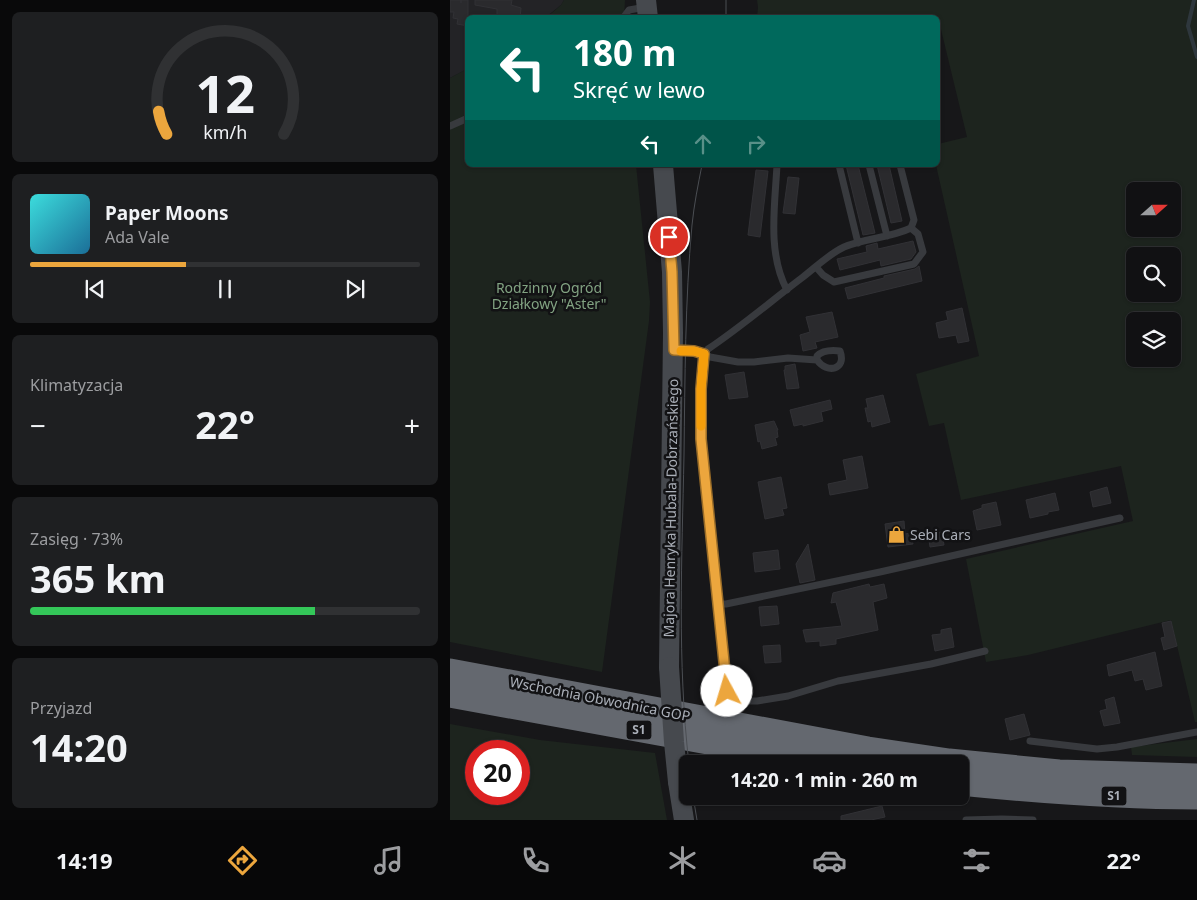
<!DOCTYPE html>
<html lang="pl">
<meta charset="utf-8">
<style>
:root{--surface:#111113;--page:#1e1f21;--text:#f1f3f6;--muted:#9c9da0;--line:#303133;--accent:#eca63d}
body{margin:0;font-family:"Noto Sans",sans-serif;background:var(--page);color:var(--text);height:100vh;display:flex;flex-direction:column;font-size:19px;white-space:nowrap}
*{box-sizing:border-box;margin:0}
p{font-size:16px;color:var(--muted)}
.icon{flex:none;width:28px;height:28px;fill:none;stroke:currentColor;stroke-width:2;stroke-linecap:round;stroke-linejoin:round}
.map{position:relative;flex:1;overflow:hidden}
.panel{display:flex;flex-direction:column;gap:12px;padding:12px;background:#09090a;width:450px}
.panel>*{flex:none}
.guide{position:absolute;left:15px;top:15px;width:475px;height:152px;border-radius:8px;box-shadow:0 1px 4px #0004,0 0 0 1px var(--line);background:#00695c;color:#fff;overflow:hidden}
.needle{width:32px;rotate:69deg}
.controls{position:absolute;left:676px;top:182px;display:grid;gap:10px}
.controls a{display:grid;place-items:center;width:55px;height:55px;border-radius:8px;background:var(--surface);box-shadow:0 1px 4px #0004,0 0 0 1px var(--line);font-size:25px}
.speed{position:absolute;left:15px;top:740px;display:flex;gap:10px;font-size:25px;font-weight:700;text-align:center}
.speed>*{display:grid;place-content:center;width:65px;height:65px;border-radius:50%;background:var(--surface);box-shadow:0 1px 4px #0004,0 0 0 1px var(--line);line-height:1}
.speed .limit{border:8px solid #d22;background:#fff;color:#111}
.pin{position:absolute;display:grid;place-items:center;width:42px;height:42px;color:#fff;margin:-21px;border:2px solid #fff;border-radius:50%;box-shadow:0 1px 5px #0007}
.me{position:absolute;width:55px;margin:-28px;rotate:354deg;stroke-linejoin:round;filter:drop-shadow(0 0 4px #0008)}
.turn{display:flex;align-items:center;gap:18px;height:105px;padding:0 25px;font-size:22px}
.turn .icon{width:65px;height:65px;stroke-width:2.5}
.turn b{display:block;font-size:35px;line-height:42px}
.lanes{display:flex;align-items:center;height:48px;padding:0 25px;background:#0003;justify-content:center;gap:25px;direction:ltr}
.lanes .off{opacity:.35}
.big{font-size:38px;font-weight:700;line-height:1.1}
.panel .card{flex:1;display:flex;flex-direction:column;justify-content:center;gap:8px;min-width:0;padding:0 18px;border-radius:8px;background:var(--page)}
.panel .dial{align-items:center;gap:0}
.dial svg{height:130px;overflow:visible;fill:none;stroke:var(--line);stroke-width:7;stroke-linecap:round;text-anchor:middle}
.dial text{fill:var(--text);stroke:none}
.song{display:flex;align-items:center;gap:15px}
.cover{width:60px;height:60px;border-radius:8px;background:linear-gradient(135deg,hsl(180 70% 55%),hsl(200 70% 35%))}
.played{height:5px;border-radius:2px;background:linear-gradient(90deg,var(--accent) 40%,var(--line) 40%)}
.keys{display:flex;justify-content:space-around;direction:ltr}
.heat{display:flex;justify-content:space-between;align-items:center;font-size:28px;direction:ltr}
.charge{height:8px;border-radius:4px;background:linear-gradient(90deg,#34c759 73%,var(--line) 0)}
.trip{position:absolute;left:229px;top:755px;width:290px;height:50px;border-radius:8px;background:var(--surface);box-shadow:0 1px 4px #0004,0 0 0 1px var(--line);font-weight:700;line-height:50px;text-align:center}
.menu{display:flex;height:80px;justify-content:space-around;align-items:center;background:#070708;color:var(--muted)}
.menu .icon{width:35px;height:35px}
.menu .current{color:var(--accent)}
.menu b{font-size:22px;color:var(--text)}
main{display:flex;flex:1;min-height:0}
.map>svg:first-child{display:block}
</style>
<main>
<section class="panel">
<div class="card dial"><svg viewBox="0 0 100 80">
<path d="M14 69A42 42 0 1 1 86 69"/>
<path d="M14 69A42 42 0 0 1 9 55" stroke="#eca63d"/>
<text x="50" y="56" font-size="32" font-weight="700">12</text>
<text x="50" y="72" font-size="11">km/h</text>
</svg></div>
<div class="card">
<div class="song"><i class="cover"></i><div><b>Paper Moons</b><p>Ada Vale</p></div></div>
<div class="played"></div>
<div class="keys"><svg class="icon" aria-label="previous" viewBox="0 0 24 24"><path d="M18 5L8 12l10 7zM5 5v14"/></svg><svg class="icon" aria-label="pause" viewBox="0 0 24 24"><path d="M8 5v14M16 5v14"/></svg><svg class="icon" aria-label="next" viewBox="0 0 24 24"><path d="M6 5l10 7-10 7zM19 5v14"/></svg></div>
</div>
<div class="card"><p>Klimatyzacja</p>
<div class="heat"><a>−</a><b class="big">22°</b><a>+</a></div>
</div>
<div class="card"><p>Zasięg · 73%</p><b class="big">365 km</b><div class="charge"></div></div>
<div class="card"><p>Przyjazd</p><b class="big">14:20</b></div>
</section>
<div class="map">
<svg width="747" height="820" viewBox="0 0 747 820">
<rect width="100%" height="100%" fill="#171719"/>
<path fill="#232326" d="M0,0h114l-3,5 -15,12 -78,1 -1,51 -17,9z"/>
<path fill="#1d241e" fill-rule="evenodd" d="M114,0h61l-1,17 -78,1 15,-13z
M307,0h440v722h-2l-24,-102 -143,35 -42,7 -20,-103 167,-38 -12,-55 -160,34 -17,-77 -15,3 -13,-52 63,-18 -43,-191h2v-21l29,-7 -29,-120 -181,1 1,-11zM685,191h37v38h-37zM685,256h37v38h-37zM685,321h37v38h-37z
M17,69l1,96h168l14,137 -1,19 -47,351 -152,-30v-564z
M0,724l90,16 115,13 12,67h-217zM69,751v43h-43v-43z
M747,739v18l-65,-2 -1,-8z"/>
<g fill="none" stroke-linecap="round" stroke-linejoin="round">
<path stroke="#2e373d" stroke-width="4" d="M744,0l-6,26 9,31"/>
</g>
<path fill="#2a2a2d" stroke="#313135" d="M0,0h11v3v-3h7v26l-11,-2 1,-5 -5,-1 1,-6h-4z
M25,0h37l-1,5 10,3 -1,10h-19v-2l-4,-2v-5l-22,-4z
M396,165h12l17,68 -12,2z
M427,165h12l13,56 -11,2z
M306,170l12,1 -8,66 -12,-2z
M338,177l11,1 -4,36 -12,-1z
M463,241l3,11 -5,7 -30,7 -1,-6 -40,10 -3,-11 30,-7 -1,-6 11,-3 1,6z
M469,266l3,15 -74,18 -3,-11 39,-10v-2l31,-7z
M512,308l7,33 -11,2 -2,-8 -17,3 -3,-15 12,-3 -2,-8z
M382,312l6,25 -23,5 2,6 -14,3 -3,-16 10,-3 -4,-15z
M345,364l4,24 -12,1 -3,-19h1v-4z
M294,372l4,25 -19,2 -4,-24z
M433,395l7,27 -18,5 -1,-6 -3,1 -3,-14h3l-2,-9z
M380,400l2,9 -11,3 2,9 -20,5v-2l-9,2 -4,-16z
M324,421l4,9h-1l1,7 -3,1 2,7 -15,4 -2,-8 -2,1 -3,-17z
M412,456l6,32 -38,7 -2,-11 19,-4 -4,-20z
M331,477l6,31 -5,1 2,6 -19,4 -7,-37z
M657,487l4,16 -18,4 -3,-15z
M605,493l4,17 -11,2v2l-18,4 -4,-18z
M546,502l5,23 -24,5 -4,-19 9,-3v-3z
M454,521l1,13 6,-1 2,11 -25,3 -3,-23z
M492,532l2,13 -14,2 -2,-13z
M358,544l7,36 -15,3 -4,-19z
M328,550l2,19 -25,3 -2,-19z
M419,584l1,3 14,-3 3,14 -14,4 5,28 -42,9v5l-16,2v-5l-14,1 -3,-12 39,-4 -6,-24 -5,1 2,-10z
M327,606l2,18 -18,2 -2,-19z
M721,621l6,25 -13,4 -3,-12 4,-1 -3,-14z
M501,628l3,19 -19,4 -3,-16 9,-1v-4z
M330,645l1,17 -16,1 -2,-17z
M705,652l7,34 -16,4 -3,-11 -8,2 -3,-11 -23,6 -2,-11z
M664,697l6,26 -16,3 -4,-15 7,-2 -2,-9z
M574,714l6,21 -20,5 -5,-21z
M432,806l3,11 -14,3h-30v-4z"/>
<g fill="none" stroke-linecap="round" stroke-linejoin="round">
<path stroke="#383a3e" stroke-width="7" d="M173,18l6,-8 17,-3
M0,126l18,-8
M327,165c-2,40 -10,88 10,125
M389,165l19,78
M419,165l18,71
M366,267l7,8 11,7 80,-18 9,-12 -5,-18 -7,-6
M224,350l20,1 10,3 -3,35v50l26,252 7,7 9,3h14l31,-5 50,-15 93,-17 54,-13
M367,360v-4c6,-6 15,-6 23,-5 7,19 -13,23 -23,9l-29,-2 -34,4h-16l-28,-5 -6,-3 4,-5c33,-22 63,-48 95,-72 13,-10 26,-23 41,-30 21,-9 46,-9 67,-19l3,-8 -14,-55
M268,604h8l154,-32 240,-54
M580,741l67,8 20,-2 80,-15
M516,820l36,-1 31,1"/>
<path stroke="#46494e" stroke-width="20" d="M196,0l2,18
M213,165l9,107 1,61 -4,334
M228,782l6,38"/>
<path stroke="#64686f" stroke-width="25" d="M0,671l418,78 81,12 110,11 138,4
M0,695l379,69
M510,783c79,8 158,14 237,14"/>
<path stroke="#4b4e53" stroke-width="1" d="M276,18v-18
M239,764c-12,-103 -7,-206 -5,-309 1,-77 1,-154 8,-230 2,-20 6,-40 10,-60
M243,796l4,24"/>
<path stroke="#46494e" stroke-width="20" d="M219,667l5,75 4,40"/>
</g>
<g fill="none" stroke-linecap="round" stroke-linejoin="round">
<defs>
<path id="route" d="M219,237l3,35 2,78 20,1 10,3 -3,35v50l26,252"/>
</defs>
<use href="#route" stroke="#996c28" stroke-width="12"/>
<use href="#route" stroke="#eca63d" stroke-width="9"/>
<path stroke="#f59e0b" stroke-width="9" d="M231,351h13l10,3 -3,35v37"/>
</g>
<defs>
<symbol id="shop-bare" viewBox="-9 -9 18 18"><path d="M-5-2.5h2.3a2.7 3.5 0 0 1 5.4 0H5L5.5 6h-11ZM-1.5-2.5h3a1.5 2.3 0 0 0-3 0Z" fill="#eca63d" stroke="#121214" stroke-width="2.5" paint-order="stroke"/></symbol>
</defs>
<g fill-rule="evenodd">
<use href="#shop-bare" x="434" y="522" width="25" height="25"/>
</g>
<g text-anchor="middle" stroke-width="5" stroke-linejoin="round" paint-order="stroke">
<g fill="#121214" stroke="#7c8087" stroke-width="1">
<rect x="176.5" y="720.5" width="25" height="19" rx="4"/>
<rect x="651.5" y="786.5" width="25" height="19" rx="4"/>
</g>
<g font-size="12" font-weight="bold" fill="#aaafb8">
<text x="189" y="734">S1</text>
<text x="664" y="800">S1</text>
</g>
<g font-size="14" fill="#82a382" stroke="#121214">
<text x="99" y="293">Rodzinny Ogród<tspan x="99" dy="16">Działkowy "Aster"</tspan></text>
</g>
<g font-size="14" fill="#aaafb8" stroke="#121214">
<text transform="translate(221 508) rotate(-89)" y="5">Majora Henryka Hubala-Dobrzańskiego</text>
<text transform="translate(150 699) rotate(11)" y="5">Wschodnia Obwodnica GOP</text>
</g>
<g font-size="14" fill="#aaafb8" stroke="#121214" text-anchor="start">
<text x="460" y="540">Sebi Cars</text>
</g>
</g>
</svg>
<div class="controls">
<a><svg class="needle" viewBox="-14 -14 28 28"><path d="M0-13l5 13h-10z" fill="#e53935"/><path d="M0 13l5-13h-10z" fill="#9c9da0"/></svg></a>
<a><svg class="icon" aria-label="search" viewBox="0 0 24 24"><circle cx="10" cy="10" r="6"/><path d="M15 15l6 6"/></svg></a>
<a><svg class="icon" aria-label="layers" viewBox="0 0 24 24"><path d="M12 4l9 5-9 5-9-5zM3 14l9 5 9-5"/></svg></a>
</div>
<div class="speed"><div class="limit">20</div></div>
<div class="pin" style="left:219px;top:237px;background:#d93025"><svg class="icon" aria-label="arrive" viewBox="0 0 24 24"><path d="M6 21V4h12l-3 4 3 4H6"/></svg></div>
<svg class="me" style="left:277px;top:691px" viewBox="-20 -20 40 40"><circle r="19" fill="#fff"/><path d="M0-13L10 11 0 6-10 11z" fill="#eca63d"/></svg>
<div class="trip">14:20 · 1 min · 260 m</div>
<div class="guide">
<div class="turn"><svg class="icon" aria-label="left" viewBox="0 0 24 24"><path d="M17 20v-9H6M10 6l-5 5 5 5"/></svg><div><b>180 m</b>Skręć w lewo</div></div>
<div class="lanes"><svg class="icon" aria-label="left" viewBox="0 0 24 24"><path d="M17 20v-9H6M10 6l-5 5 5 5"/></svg><svg class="icon off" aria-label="ahead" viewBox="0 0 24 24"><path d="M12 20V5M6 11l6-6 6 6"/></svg><svg class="icon off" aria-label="right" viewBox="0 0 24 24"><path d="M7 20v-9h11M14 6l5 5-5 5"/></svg></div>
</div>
</div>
</main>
<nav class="menu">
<b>14:19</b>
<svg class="icon current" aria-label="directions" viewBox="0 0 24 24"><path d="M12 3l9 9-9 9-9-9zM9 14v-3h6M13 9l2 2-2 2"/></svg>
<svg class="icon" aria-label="music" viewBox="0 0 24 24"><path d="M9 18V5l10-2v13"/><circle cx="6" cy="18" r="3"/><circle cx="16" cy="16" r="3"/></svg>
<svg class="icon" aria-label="phone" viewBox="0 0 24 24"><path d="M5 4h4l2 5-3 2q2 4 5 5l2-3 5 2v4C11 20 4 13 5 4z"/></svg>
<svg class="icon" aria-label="climate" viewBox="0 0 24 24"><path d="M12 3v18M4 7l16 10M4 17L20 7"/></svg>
<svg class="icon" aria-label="car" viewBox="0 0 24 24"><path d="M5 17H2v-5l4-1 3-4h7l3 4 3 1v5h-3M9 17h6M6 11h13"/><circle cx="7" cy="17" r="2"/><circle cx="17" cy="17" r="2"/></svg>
<svg class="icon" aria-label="filters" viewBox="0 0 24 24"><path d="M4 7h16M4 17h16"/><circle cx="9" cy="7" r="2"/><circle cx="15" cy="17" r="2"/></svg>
<b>22°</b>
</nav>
